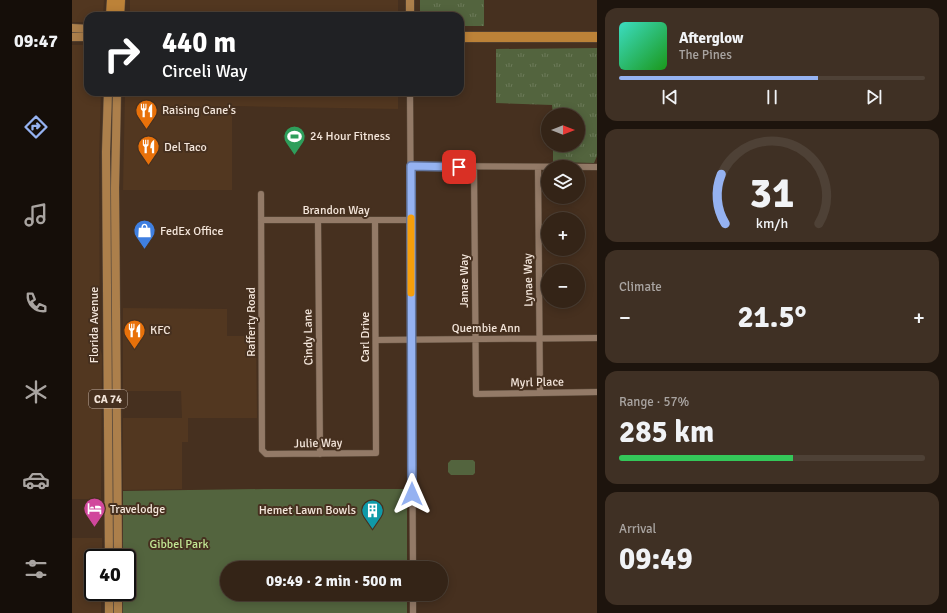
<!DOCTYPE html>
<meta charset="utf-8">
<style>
:root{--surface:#342417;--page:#3f3024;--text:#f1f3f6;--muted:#a9a4a1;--line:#4e4136;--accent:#95b2f1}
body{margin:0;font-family:Signika,sans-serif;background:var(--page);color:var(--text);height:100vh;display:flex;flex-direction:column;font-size:15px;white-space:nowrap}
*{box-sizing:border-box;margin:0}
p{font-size:13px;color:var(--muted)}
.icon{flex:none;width:22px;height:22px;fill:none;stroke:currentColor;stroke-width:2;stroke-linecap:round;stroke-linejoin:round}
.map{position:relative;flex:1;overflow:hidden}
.sheet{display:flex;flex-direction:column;gap:8px;padding:8px;background:#1d140d;width:350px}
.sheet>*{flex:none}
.top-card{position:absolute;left:12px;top:12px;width:380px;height:84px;border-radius:12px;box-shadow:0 2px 10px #0003,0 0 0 1px var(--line);background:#202124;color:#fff;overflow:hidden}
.needle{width:26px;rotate:90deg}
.controls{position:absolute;left:469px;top:108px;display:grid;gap:8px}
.controls a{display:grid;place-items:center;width:44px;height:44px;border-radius:50%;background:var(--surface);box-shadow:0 2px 10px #0003,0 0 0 1px var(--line);font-size:20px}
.speed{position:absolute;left:12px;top:549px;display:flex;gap:8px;font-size:20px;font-weight:700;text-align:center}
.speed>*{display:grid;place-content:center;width:52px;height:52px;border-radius:50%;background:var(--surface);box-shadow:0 2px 10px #0003,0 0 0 1px var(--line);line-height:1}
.speed .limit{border:2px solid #111;border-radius:6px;background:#fff;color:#111}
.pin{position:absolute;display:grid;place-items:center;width:34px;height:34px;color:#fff;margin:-17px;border-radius:8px;box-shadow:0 2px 6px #0006}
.me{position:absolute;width:44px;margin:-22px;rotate:0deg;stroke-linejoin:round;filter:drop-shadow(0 0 3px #0008)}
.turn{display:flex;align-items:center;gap:14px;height:84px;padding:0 12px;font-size:18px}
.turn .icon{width:52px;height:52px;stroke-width:2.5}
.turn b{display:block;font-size:28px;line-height:34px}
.big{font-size:30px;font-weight:700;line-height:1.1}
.sheet .tile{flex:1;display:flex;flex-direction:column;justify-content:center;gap:6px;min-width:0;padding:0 14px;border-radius:12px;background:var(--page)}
.sheet .dial{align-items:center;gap:0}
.dial svg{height:104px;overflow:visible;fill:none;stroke:var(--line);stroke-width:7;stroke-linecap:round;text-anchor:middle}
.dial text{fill:var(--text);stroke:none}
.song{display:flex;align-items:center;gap:12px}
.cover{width:48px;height:48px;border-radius:6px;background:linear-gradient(135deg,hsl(170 70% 55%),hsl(120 70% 35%))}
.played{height:4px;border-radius:2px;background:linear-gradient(90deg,var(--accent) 65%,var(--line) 65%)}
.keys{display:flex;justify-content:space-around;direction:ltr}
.heat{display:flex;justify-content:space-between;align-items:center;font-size:22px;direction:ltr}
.charge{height:6px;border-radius:3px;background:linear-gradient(90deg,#34c759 57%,var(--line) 0)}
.trip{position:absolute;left:148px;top:561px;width:228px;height:40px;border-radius:20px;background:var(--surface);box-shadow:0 2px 10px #0003,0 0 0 1px var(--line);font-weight:700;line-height:40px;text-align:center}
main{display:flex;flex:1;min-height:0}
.tabs{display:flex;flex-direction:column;width:72px;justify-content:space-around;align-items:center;background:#150e09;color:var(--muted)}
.tabs .icon{width:28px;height:28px}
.tabs .active{color:var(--accent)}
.tabs b{font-size:18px;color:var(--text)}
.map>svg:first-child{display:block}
</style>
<main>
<nav class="tabs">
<b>09:47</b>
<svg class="icon active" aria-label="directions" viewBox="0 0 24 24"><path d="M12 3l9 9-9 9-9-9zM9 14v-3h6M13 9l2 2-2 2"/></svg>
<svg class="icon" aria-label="music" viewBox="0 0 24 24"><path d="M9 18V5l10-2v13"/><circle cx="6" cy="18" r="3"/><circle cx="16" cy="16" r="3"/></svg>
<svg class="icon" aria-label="phone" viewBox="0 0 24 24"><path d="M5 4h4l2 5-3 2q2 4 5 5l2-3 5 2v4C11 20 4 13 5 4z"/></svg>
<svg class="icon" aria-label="climate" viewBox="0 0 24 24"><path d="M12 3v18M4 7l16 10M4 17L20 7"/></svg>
<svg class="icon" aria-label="car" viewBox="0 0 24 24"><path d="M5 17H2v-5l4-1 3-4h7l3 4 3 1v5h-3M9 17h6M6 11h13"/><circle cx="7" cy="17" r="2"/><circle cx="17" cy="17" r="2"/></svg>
<svg class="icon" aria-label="filters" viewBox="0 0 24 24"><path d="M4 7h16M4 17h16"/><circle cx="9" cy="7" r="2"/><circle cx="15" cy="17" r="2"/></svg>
</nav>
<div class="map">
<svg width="525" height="613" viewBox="0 0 525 613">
<defs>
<pattern id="grass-tufts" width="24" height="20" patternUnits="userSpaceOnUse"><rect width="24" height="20" fill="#53643e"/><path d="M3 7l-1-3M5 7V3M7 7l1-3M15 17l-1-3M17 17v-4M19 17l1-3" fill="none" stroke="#6c7a59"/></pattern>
</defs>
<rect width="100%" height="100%" fill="#46301f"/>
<path fill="#523720" d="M0,0h32l-1,16h-15v6h-16z
M58,0h268v16h-267l-1,-2z
M0,45h16v47h13l-2,67 1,189 2,7 -1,144h-29z
M53,92h273v17l-166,-3v84h-109z
M51,308l104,1v27h29l1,82h-69v24h-6v47l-59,1v-72h59l-1,-27h-58z
M0,538h30v20h-9v34h8v21h-29z"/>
<path fill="url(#grass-tufts)" d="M348,0h64v26h-24v-10h-40z
M525,48v108l-3,7 -41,-1v-17h25v-30h-25l-1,-10 -56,-2v-54z"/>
<path fill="#53643e" d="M379,460h22l2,2v11l-2,2h-22l-3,-3v-9z
M192,489h143v79h-180v26h180v19h-284v-21h4v-34h-4v-67z"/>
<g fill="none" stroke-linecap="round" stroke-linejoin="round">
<defs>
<path id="minor" d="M338,92l3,476
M339,166l186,1
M466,167l2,226
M402,168l2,226 121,-2
M189,194l1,256 4,4 110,-1 -1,-232
M189,220h150
M246,221l2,233
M304,340l221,-2
M341,594v19"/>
<path id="major" d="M338,0v16
M0,28l16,1
M0,37h16
M36,92l-2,60 3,406
M45,92l-2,96 3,370
M37,592v21
M46,592v21"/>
<path id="highway" d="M39,16l1,-16
M47,16l1,-16
M388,37h137"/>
</defs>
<use href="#minor" stroke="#5f4e3e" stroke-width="7"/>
<use href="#major" stroke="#5f4e3e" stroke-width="9"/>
<use href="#highway" stroke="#5f4e3e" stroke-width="11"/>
<use href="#minor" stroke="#937a67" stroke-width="6"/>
<use href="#major" stroke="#ac7f4b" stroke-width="8"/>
<use href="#highway" stroke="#bc8238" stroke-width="10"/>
</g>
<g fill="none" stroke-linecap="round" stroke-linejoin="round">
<defs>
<path id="route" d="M340,494l-1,-328 48,1"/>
</defs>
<use href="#route" stroke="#61749d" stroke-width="10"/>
<use href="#route" stroke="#95b2f1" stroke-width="7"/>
<path stroke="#f59e0b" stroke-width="7" d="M339,218v75"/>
</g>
<defs>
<symbol id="restaurant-pin" viewBox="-11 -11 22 30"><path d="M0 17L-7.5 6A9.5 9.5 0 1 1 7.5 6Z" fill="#e8710a" stroke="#46301f"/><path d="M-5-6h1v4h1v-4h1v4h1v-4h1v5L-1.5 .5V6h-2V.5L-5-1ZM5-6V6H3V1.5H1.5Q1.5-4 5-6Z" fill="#fff"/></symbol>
<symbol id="stadium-pin" viewBox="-11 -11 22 30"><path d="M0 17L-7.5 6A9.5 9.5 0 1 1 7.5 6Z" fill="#2e9e5b" stroke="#46301f"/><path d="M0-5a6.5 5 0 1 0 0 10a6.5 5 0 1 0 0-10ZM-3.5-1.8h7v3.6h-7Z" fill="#fff"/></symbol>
<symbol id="shop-pin" viewBox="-11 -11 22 30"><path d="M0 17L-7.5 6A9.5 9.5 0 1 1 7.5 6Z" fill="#3f7fe0" stroke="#46301f"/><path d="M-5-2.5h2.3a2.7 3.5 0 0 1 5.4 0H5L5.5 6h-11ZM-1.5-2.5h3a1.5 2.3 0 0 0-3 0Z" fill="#fff"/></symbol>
<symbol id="hotel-pin" viewBox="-11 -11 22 30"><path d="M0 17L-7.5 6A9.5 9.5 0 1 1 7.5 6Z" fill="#d1479c" stroke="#46301f"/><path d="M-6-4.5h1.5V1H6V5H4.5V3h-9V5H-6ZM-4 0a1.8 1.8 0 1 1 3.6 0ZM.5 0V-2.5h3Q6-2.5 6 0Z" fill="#fff"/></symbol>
<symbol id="building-pin" viewBox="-11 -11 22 30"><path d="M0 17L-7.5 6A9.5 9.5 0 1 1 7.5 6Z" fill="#0f9aa8" stroke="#46301f"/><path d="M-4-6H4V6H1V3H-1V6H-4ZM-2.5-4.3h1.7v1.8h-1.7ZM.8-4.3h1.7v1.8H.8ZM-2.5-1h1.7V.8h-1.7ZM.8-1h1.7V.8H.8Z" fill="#fff"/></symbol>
</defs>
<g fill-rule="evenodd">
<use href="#restaurant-pin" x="62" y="98" width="25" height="34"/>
<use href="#stadium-pin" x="210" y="124" width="25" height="34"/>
<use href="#restaurant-pin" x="64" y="134" width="25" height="34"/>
<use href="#shop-pin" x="60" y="218" width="25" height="34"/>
<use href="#restaurant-pin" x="50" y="318" width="25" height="34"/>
<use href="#hotel-pin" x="10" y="496" width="25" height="34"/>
<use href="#building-pin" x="288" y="498" width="25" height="34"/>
</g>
<g text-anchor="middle" stroke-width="4" stroke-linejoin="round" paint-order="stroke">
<rect fill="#46301f" stroke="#c0afa3" stroke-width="1" x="17" y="390" width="38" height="18" rx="3"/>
<g font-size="11" font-weight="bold" fill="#f4e6db">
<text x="36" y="403">CA 74</text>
</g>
<g font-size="12" fill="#f4e6db" stroke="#46301f" text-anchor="start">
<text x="90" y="114">Raising Cane's</text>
<text x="238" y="140">24 Hour Fitness</text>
<text x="92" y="151">Del Taco</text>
<text x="88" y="235">FedEx Office</text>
<text x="78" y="334">KFC</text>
<text x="38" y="513">Travelodge</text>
<text x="284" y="514" text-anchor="end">Hemet Lawn Bowls</text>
</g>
<g font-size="12" fill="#f4e6db" stroke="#46301f">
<text x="264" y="214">Brandon Way</text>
<text transform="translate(456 280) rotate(-91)" y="4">Lynae Way</text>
<text transform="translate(392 281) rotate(-90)" y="4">Janae Way</text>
<text transform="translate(179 322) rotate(-90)" y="4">Rafferty Road</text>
<text transform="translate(22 325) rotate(-90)" y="4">Florida Avenue</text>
<text x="414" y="332">Quembie Ann</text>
<text transform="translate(236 337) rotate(-91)" y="4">Cindy Lane</text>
<text transform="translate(293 337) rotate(-90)" y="4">Carl Drive</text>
<text transform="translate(465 382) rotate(-1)" y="4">Myrl Place</text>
<text transform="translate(246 443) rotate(-1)" y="4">Julie Way</text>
</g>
<g font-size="12" fill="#c2e794" stroke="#46301f">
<text x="107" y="548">Gibbel Park</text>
</g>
</g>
</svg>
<div class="controls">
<a><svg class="needle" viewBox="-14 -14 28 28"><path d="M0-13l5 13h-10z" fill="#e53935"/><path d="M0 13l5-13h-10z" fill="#a9a4a1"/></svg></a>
<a><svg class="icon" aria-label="layers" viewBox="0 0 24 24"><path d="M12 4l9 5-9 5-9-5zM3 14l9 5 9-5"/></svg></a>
<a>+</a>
<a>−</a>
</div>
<div class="speed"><div class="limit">40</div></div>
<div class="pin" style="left:387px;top:167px;background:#d93025"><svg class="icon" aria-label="arrive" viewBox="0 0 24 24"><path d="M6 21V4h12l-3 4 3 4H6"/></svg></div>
<svg class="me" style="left:340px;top:494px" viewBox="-20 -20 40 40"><path d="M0-17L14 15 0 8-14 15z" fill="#95b2f1" stroke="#fff" stroke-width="4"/></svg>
<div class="trip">09:49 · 2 min · 500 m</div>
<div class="top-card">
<div class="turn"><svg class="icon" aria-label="right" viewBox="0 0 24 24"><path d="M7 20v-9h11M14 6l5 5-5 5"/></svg><div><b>440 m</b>Circeli Way</div></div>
</div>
</div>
<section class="sheet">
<div class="tile">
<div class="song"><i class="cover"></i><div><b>Afterglow</b><p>The Pines</p></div></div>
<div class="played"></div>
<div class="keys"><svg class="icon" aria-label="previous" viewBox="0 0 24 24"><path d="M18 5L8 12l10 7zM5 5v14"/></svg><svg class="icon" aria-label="pause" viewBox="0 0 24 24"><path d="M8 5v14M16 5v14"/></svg><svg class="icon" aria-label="next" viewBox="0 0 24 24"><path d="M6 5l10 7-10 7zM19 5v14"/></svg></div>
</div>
<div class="tile dial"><svg viewBox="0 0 100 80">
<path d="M14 69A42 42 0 1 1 86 69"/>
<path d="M14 69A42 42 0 0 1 11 31" stroke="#95b2f1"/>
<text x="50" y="56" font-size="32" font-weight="700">31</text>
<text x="50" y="72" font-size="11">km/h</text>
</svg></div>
<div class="tile"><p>Climate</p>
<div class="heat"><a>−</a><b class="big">21.5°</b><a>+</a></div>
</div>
<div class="tile"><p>Range · 57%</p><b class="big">285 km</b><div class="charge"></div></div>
<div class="tile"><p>Arrival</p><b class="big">09:49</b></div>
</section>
</main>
